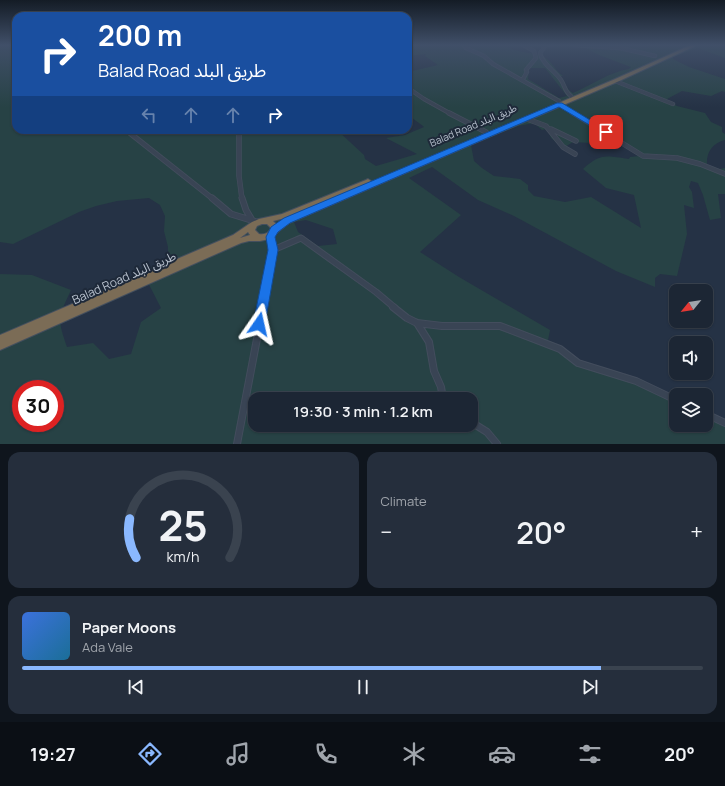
<!DOCTYPE html>
<meta charset="utf-8">
<style>
:root{--surface:#1c2634;--page:#252e3c;--text:#f1f3f6;--muted:#a0a5ac;--line:#3a434f;--accent:#8ab8ff}
body{margin:0;font-family:Manrope,"Noto Sans Arabic",sans-serif;background:var(--page);color:var(--text);height:100vh;display:flex;flex-direction:column;font-size:15px;white-space:nowrap}
*{box-sizing:border-box;margin:0}
p{font-size:13px;color:var(--muted)}
.icon{flex:none;width:22px;height:22px;fill:none;stroke:currentColor;stroke-width:2;stroke-linecap:round;stroke-linejoin:round}
.map{position:relative;height:444px;overflow:hidden}
.details{display:flex;flex-direction:column;gap:8px;padding:8px;background:#0f151d;flex:1}
.details>*{flex:none}
.hud{position:absolute;left:12px;top:12px;width:400px;height:122px;border-radius:12px;box-shadow:0 1px 3px #0004,0 0 0 1px var(--line);background:#1a4fa0;color:#fff;overflow:hidden}
.needle{width:26px;rotate:240deg}
.controls{position:absolute;left:669px;top:284px;display:grid;gap:8px}
.controls a{display:grid;place-items:center;width:44px;height:44px;border-radius:8px;background:var(--surface);box-shadow:0 1px 3px #0004,0 0 0 1px var(--line);font-size:20px}
.speed{position:absolute;left:12px;top:380px;display:flex;gap:8px;font-size:20px;font-weight:700;text-align:center}
.speed>*{display:grid;place-content:center;width:52px;height:52px;border-radius:50%;background:var(--surface);box-shadow:0 1px 3px #0004,0 0 0 1px var(--line);line-height:1}
.speed .limit{border:6px solid #d22;background:#fff;color:#111}
.pin{position:absolute;display:grid;place-items:center;width:34px;height:34px;color:#fff;margin:-17px;border-radius:8px;box-shadow:0 2px 6px #0006}
.me{position:absolute;width:44px;margin:-22px;rotate:11deg;stroke-linejoin:round;filter:drop-shadow(0 0 3px #0008)}
.turn{display:flex;align-items:center;gap:14px;height:84px;padding:0 20px;font-size:18px}
.turn .icon{width:52px;height:52px;stroke-width:2.5}
.turn b{display:block;font-size:28px;line-height:34px}
.lanes{display:flex;align-items:center;height:38px;padding:0 20px;background:#0003;justify-content:center;gap:20px;direction:ltr}
.lanes .off{opacity:.35}
.big{font-size:30px;font-weight:600;line-height:1.1}
.details .widget{flex:1;display:flex;flex-direction:column;justify-content:center;gap:6px;min-width:0;padding:0 14px;border-radius:12px;background:var(--page)}
.details .dial{align-items:center;gap:0}
.dial svg{height:104px;overflow:visible;fill:none;stroke:var(--line);stroke-width:7;stroke-linecap:round;text-anchor:middle}
.dial text{fill:var(--text);stroke:none}
.song{display:flex;align-items:center;gap:12px}
.cover{width:48px;height:48px;border-radius:6px;background:linear-gradient(135deg,hsl(220 70% 55%),hsl(200 70% 35%))}
.played{height:4px;border-radius:2px;background:linear-gradient(90deg,var(--accent) 85%,var(--line) 85%)}
.keys{display:flex;justify-content:space-around;direction:ltr}
.heat{display:flex;justify-content:space-between;align-items:center;font-size:22px;direction:ltr}
.details .tiles{flex:1;display:grid;gap:8px;grid-template-columns:1fr 1fr}
.widget:last-child{grid-column:span 2}
.trip{position:absolute;left:248px;top:392px;width:230px;height:40px;border-radius:12px;background:var(--surface);box-shadow:0 1px 3px #0004,0 0 0 1px var(--line);font-weight:600;line-height:40px;text-align:center}
.tab-bar{display:flex;height:64px;justify-content:space-around;align-items:center;background:#0b0f15;color:var(--muted)}
.tab-bar .icon{width:28px;height:28px}
.tab-bar .selected{color:var(--accent)}
.tab-bar b{font-size:18px;color:var(--text)}
.map>svg:first-child{display:block}
</style>
<div class="map">
<svg width="725" height="444" viewBox="0 0 725 444">
<rect width="100%" height="100%" fill="#253245"/>
<path fill="#274245" fill-rule="evenodd" d="M0,45h16v85h321l27,25 1,4 11,7 41,-12 -31,-16 19,-3 19,-8 -1,-1 -15,-11v-43l30,-7 -13,-9 1,-2 -18,2v-11h101l-1,2c11,6 23,5 34,9 10,4 12,14 21,20h-3c5,5 6,14 13,17 19,-8 36,-21 56,-24l2,-2 -32,-12 -17,-9 45,-1 20,3 4,-3h74v13l-27,-10 -25,9v2l16,8 36,12v13l-3,-1 -11,5 -29,-5 -15,8 1,2 9,5 28,7 6,9 11,5v5l3,2v6c-13,3 -19,13 -18,25l12,4 6,-1v26h-7l3,24 -11,2 -7,-25 -5,-12 -7,-2 -2,6 3,5 2,16 -10,-3 3,29 -10,42 -17,-2 -5,4v9l-39,-16 -102,-55 -36,-16 -46,-33 -23,11 52,37 -41,37 39,25 91,53 -2,10 15,8 16,13 53,16 44,21v27h30v-13l19,8v24h-725v-170l32,1 39,15c-13,28 -14,28 -4,57l26,-4 16,16 22,-5 10,-32 20,-14 -20,-39 27,-5v-17l-4,-16 1,-15 -5,-11 -11,-7 -32,3 -21,5 -17,6 -66,32 -13,-2zM530,68h15l22,28 -8,2 -31,-19 1,-10zM534,123l8,7 4,-1 3,3 2,6 12,10 10,-6 18,1 7,-8 6,-3 36,24 -10,1 -1,2c-24,-3 -28,-6 -46,10l23,19 28,7 7,33 -50,-31 -26,5 -31,-6 -6,-6v-5l-8,-6 -26,-3 -12,-8 -8,-7 -3,-16 47,-19zM306,220l27,9 4,15 -19,2 -20,-14 -4,-10zM21,389h34v34h-34zM255,399h216v26h-216z"/>
<g fill="none" stroke-linecap="round" stroke-linejoin="round">
<defs>
<path id="minor-far3" d="M464,45l2,3 18,8 9,8 66,37
M523,45l11,6 2,7 -10,12 1,2 -4,7
M546,45l-6,8c2,11 15,18 21,27 4,6 4,12 10,16
M549,45h3
M574,45l46,3 35,8
M615,81l58,23
M408,88l16,11 27,15
M560,105l15,9"/>
<path id="minor-far2" d="M449,113l37,19
M573,113l70,43 34,2 23,6 25,10
M527,119l19,7 17,21 12,7
M551,129l25,12
M126,130l87,69
M239,130v46l3,23"/>
<path id="minor-far1" d="M212,198l19,16 26,8
M242,198l4,12 6,10
M273,250l28,-12 75,54 19,16
M262,308l11,-58 -2,-8"/>
<path id="minor" d="M393,307l14,11 10,5 25,3h58l60,23 18,14 58,18 40,19
M417,323l12,19 5,29 7,16 2,12
M706,414l19,9
M471,422l16,10 10,12
M237,444l26,-137"/>
<path id="highway" d="M691,45h6l-80,37 -328,141 -20,16 -9,2h-11l-8,2 -241,107v-15l233,-100 19,-13 7,-3 23,-5 84,-34 2,-1 3,2 -1,1 -85,36 -12,3 4,4 8,-6 328,-139zM262,224h5l4,4c-2,5 -6,7 -12,6l-4,-4 2,-4zM248,232l2,3 -10,3z"/>
</defs>
<use href="#minor-far3" stroke="#434d5d" stroke-width="4.5"/>
<use href="#minor-far2" stroke="#434d5d" stroke-width="5.5"/>
<use href="#minor-far1" stroke="#434d5d" stroke-width="7"/>
<use href="#minor" stroke="#434d5d" stroke-width="8"/>
<use href="#highway" stroke="#444f5e" stroke-width="2"/>
<use href="#minor-far3" stroke="#394454" stroke-width="3"/>
<use href="#minor-far2" stroke="#394454" stroke-width="4"/>
<use href="#minor-far1" stroke="#394454" stroke-width="5"/>
<use href="#minor" stroke="#394454" stroke-width="6"/>
<use href="#highway" fill="#7b6c56" fill-rule="evenodd"/>
</g>
<linearGradient id="sky" x2="0" y2="1"><stop stop-color="#141c26"/><stop offset="0.42" stop-color="#404f68"/><stop offset="1" stop-color="#404f68" stop-opacity="0"/></linearGradient>
<rect width="725" height="107" fill="url(#sky)"/>
<path fill="#1a73e8" stroke="#114b97" d="M557,103h5l48,29 -4,2 -3,-1 -44,-26 -269,116 -12,9 -3,5 3,13 -13,74 -2,4 -4,1 -4,-1 -2,-4 15,-74 -2,-13 5,-10 13,-9z"/>
<g text-anchor="middle" stroke-width="4" stroke-linejoin="round" paint-order="stroke">
<g font-size="10" fill="#b7c0cd" stroke="#1e2939">
<text transform="translate(473 125) rotate(-23)" y="4">Balad Road طريق البلد</text>
</g>
<g font-size="12" fill="#b7c0cd" stroke="#1e2939">
<text transform="translate(124 278) rotate(-24)" y="4">Balad Road طريق البلد</text>
</g>
</g>
</svg>
<div class="controls">
<a><svg class="needle" viewBox="-14 -14 28 28"><path d="M0-13l5 13h-10z" fill="#e53935"/><path d="M0 13l5-13h-10z" fill="#a0a5ac"/></svg></a>
<a><svg class="icon" aria-label="sound" viewBox="0 0 24 24"><path d="M4 9h4l5-4v14l-5-4H4zM17 9q2 3 0 6"/></svg></a>
<a><svg class="icon" aria-label="layers" viewBox="0 0 24 24"><path d="M12 4l9 5-9 5-9-5zM3 14l9 5 9-5"/></svg></a>
</div>
<div class="speed"><div class="limit">30</div></div>
<div class="pin" style="left:606px;top:132px;background:#d93025"><svg class="icon" aria-label="arrive" viewBox="0 0 24 24"><path d="M6 21V4h12l-3 4 3 4H6"/></svg></div>
<svg class="me" style="left:259px;top:324px" viewBox="-20 -20 40 40"><path d="M0-17L14 15 0 8-14 15z" fill="#1a73e8" stroke="#fff" stroke-width="4"/></svg>
<div class="trip">19:30 · 3 min · 1.2 km</div>
<div class="hud">
<div class="turn"><svg class="icon" aria-label="right" viewBox="0 0 24 24"><path d="M7 20v-9h11M14 6l5 5-5 5"/></svg><div><b>200 m</b>Balad Road طريق البلد</div></div>
<div class="lanes"><svg class="icon off" aria-label="left" viewBox="0 0 24 24"><path d="M17 20v-9H6M10 6l-5 5 5 5"/></svg><svg class="icon off" aria-label="ahead" viewBox="0 0 24 24"><path d="M12 20V5M6 11l6-6 6 6"/></svg><svg class="icon off" aria-label="ahead" viewBox="0 0 24 24"><path d="M12 20V5M6 11l6-6 6 6"/></svg><svg class="icon" aria-label="right" viewBox="0 0 24 24"><path d="M7 20v-9h11M14 6l5 5-5 5"/></svg></div>
</div>
</div>
<section class="details">
<div class="tiles">
<div class="widget dial"><svg viewBox="0 0 100 80">
<path d="M14 69A42 42 0 1 1 86 69"/>
<path d="M14 69A42 42 0 0 1 9 39" stroke="#8ab8ff"/>
<text x="50" y="56" font-size="32" font-weight="700">25</text>
<text x="50" y="72" font-size="11">km/h</text>
</svg></div>
<div class="widget"><p>Climate</p>
<div class="heat"><a>−</a><b class="big">20°</b><a>+</a></div>
</div>
<div class="widget">
<div class="song"><i class="cover"></i><div><b>Paper Moons</b><p>Ada Vale</p></div></div>
<div class="played"></div>
<div class="keys"><svg class="icon" aria-label="previous" viewBox="0 0 24 24"><path d="M18 5L8 12l10 7zM5 5v14"/></svg><svg class="icon" aria-label="pause" viewBox="0 0 24 24"><path d="M8 5v14M16 5v14"/></svg><svg class="icon" aria-label="next" viewBox="0 0 24 24"><path d="M6 5l10 7-10 7zM19 5v14"/></svg></div>
</div>
</div>
</section>
<nav class="tab-bar">
<b>19:27</b>
<svg class="icon selected" aria-label="directions" viewBox="0 0 24 24"><path d="M12 3l9 9-9 9-9-9zM9 14v-3h6M13 9l2 2-2 2"/></svg>
<svg class="icon" aria-label="music" viewBox="0 0 24 24"><path d="M9 18V5l10-2v13"/><circle cx="6" cy="18" r="3"/><circle cx="16" cy="16" r="3"/></svg>
<svg class="icon" aria-label="phone" viewBox="0 0 24 24"><path d="M5 4h4l2 5-3 2q2 4 5 5l2-3 5 2v4C11 20 4 13 5 4z"/></svg>
<svg class="icon" aria-label="climate" viewBox="0 0 24 24"><path d="M12 3v18M4 7l16 10M4 17L20 7"/></svg>
<svg class="icon" aria-label="car" viewBox="0 0 24 24"><path d="M5 17H2v-5l4-1 3-4h7l3 4 3 1v5h-3M9 17h6M6 11h13"/><circle cx="7" cy="17" r="2"/><circle cx="17" cy="17" r="2"/></svg>
<svg class="icon" aria-label="filters" viewBox="0 0 24 24"><path d="M4 7h16M4 17h16"/><circle cx="9" cy="7" r="2"/><circle cx="15" cy="17" r="2"/></svg>
<b>20°</b>
</nav>
